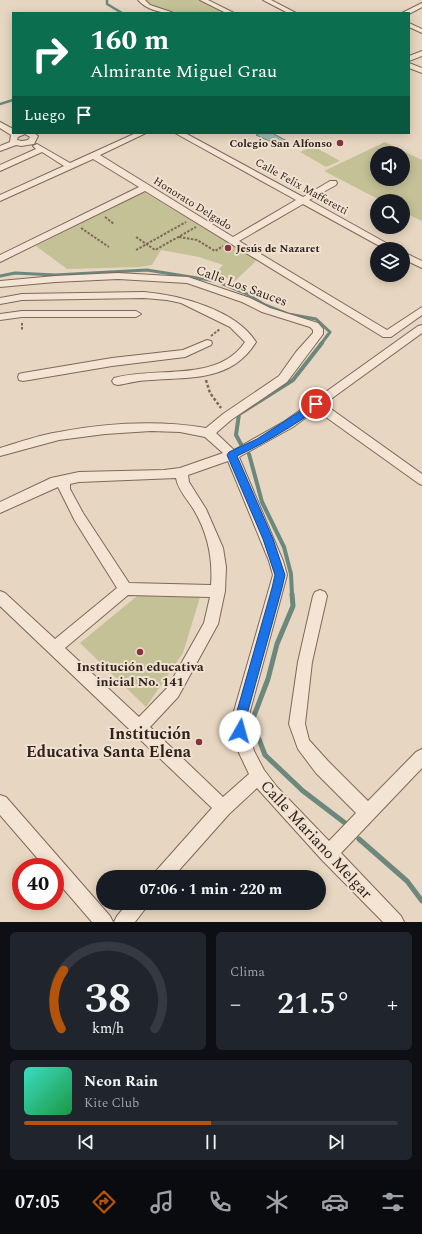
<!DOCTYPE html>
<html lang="es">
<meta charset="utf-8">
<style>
:root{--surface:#171b24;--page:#20242c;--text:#f1f3f6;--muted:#9ea1a6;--line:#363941;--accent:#b45309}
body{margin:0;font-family:Spectral,serif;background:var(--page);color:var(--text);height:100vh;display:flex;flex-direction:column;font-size:15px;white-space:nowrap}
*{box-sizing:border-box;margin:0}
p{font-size:13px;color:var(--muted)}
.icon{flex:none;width:22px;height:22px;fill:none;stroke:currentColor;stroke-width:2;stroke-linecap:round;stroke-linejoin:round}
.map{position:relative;height:922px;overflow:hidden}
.details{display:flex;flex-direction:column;gap:10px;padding:10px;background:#0d0f14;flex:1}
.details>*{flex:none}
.hud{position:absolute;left:12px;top:12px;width:398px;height:122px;border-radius:0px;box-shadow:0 2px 10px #0003;background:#0b6e4f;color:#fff;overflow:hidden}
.controls{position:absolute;left:370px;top:146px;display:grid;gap:8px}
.controls a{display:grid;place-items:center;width:40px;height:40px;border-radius:50%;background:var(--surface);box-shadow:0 2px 10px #0003;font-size:20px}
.speed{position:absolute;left:12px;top:858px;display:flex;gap:8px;font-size:20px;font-weight:700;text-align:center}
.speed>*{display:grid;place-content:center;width:52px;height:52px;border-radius:50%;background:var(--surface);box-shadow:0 2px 10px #0003;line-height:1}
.speed .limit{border:6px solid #d22;background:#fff;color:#111}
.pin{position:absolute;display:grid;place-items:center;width:34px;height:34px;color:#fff;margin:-17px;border:2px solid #fff;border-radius:50%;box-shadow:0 1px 4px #0007}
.me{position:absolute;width:44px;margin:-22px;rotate:7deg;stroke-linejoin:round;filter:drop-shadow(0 0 3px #0008)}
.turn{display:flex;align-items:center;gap:14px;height:84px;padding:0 12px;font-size:18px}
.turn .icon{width:52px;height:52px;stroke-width:2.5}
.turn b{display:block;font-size:28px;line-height:34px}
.then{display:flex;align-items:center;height:38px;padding:0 12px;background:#0003;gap:8px;font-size:15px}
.big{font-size:30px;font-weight:700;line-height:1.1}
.details .tile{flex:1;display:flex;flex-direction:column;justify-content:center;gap:6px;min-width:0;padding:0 14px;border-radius:6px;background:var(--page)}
.details .dial{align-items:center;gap:0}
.dial svg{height:104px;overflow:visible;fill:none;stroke:var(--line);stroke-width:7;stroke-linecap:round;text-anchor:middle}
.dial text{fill:var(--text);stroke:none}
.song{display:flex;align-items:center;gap:12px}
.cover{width:48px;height:48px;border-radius:6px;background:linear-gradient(135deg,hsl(170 70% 55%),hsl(140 70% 35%))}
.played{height:4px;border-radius:2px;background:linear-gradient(90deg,var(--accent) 50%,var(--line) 50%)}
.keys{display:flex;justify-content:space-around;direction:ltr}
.heat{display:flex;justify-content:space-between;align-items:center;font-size:22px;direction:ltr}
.details .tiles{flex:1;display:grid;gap:10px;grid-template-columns:1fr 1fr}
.tile:last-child{grid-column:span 2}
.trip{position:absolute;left:96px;top:870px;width:230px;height:40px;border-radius:20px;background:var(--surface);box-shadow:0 2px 10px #0003;font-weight:700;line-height:40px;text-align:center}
.menu{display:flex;height:64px;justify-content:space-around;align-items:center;background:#090b0e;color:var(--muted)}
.menu .icon{width:28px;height:28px}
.menu .on{color:var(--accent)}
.menu b{font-size:18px;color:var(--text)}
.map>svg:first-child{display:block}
</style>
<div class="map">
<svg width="422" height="922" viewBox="0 0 422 922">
<rect width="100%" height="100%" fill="#e7d6c1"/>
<path fill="#c4c197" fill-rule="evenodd" d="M143,0h57l22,11c-18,6 -65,2 -79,-11z
M385,142l37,18v61l-19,-9v-11h-21l-58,-30zM377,153h26v26h-26z
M313,146l27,15 -14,6 -26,-15z
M144,192l113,68 -22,21 -20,-8 8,-8 -24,-8 -38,-7 -9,15 -13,2 -72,2 -31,-23z
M137,596l63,1 -17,56 -37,54 -66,-64z"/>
<path fill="#a3bbb0" stroke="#6c877c" d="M260,133h12l15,8 -9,4 -22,-10z"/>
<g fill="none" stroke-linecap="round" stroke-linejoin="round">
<path stroke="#6c877c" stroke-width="2.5" d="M107,0v4l15,9
M0,104l13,-4"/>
<path stroke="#6c877c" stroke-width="3" d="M0,276l15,-3 40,2 92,-5 69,11 31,13 18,11 23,9 28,5 14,13 -9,12"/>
<path stroke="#6c877c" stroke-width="4" d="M242,446l-6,-11 3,-21 54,-34 29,-37
M249,454l13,48 22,45 7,27 1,21"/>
<path stroke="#6c877c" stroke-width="5" d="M292,594l1,12 -16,38 -9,35 -16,42 13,34 38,36 42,32
M359,839l48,42 15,20"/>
<defs>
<path id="minor" d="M138,0h7l5,5 24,8c-13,0 -27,-3 -36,-13z
M200,0h8l26,13h-8z
M263,0h8l25,13h-8z
M422,3v4l-13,7 -7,-1z
M409,23l13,6v4l-13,-6z
M422,51v5l-13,5v-5z
M409,63l13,5v5l-13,-5z
M0,122l13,7v4h21l4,3 -4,8 -13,2 -5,-1 -16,6v-5l10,-4 1,-7 -11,-7zM25,134l5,3 -2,3 -6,1 -5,-1 1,-3z
M136,133h10l-46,22 133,82 63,-37 -121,-67h10l118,64 27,-16h6l1,2 -1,2 -27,15 88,49h-12l-82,-45 -64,37 148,89 35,-23v8l-31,22h-8l-238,-146 -145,71v-7l139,-68 -46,-28 -93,42v-6l64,-29 -22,-14 -42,19v-6l36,-16 -3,-3 4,-2 33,19z
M403,252l19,9v7l-19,-9z
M118,273l70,4 62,21 20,10 48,15 5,6v5l-36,48 -56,38 -15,13 18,17 51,-29 133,-95 4,-1v8l-98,71 98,70v11l-4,-2 -102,-73 -23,17 -54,30 44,104 4,14 -37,136 -2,20 6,20 10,19 13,17 52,54 27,-28 -40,-40 -18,-24 -9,-25 9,-62 15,-66 2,-4 5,-2 5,2 2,4 -15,66 -7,62 4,16 19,21 40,40 48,-49 6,-3v19l-81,85 60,63 3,6h-21l-61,-62 -65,-72 -28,26 -56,63h-20l3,-6 56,-63 -212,-202v-15l5,2 50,46 62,-51 -42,-67 -17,-34 -58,26v-11l51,-24 28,-6 85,-2 16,-2 43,-15 -18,-16 -25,-5 -29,-1 -46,3 -46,6 -59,16v-8c20,-6 39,-13 59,-16 48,-9 99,-12 147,-4l17,-14 56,-38 17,-24 17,-19v-3l-3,-3 -48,-15 -20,-10 -55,-19 -69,-4 -63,3 -55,5v-6l55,-5zM228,461l41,100 4,14 -39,136 -2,20 7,22 10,21 -26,23 -73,-70 28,-30 40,-73 7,-33 1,-24 -3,-19 -17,-39 -17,-27 -1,-7zM176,478c2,12 12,22 18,32 14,24 19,49 17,75l-82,-2 -46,-70 -13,-24v-5l9,-2zM128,595l82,2 -6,26 -36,64 -29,30 -74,-69z
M144,292c36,3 92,18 112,50 -24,39 -64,35 -104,38 -12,0 -23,3 -34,5l-4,-1 -2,-3 2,-3c42,-12 104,5 131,-36l-15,-15 -49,-24 -14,-3 -23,-2 -122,2 -22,4v-6l22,-4z
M22,311h114l5,3 -5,3h-114l-22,3v-6z
M207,340l4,1 1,2 -1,2 -26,12 -73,9 -89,15 -4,-1 -1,-3 1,-3 4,-1 89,-15 71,-8z
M0,795l6,2 104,119 3,6h-21l-37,-43v-12h-10l-45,-52z
M128,903h20l-3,6 -10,13h-21l3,-6z"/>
</defs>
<use href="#minor" stroke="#7f685b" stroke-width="2"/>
<path stroke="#7f685b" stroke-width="2" stroke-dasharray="2.5 1.5" stroke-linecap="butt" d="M105,217l9,7
M81,228l28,19
M136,237l19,13 41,-23
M179,237l18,3 18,11 8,-5
M136,250l50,-28
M22,323v7
M211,336l9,-7"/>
<path stroke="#7f685b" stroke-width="2.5" stroke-dasharray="3 2" stroke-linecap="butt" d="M206,380l4,13 11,15"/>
<use href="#minor" fill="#f4e4d3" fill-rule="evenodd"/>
</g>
<path fill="#1a73e8" stroke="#114b97" d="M316,401l5,3 -1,3c-27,19 -53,35 -83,49l36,83 12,36 -3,13 -34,123 -4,24 -4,1 -4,-1 -2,-4 3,-20 35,-123 3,-13 -12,-36 -36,-84 2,-3 28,-13z"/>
<g fill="#863241" stroke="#f0e1d0" stroke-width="1.5">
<circle cx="340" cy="143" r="4"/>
<circle cx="228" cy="248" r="4"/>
<circle cx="140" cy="652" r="4"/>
<circle cx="199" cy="742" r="4"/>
</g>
<g text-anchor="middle" stroke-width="4" stroke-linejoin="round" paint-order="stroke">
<g font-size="11" font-weight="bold" fill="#30231d" stroke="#f0e1d0" text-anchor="end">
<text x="332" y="147">Colegio San Alfonso</text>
<text x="236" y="252" text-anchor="start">Jesús de Nazaret</text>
</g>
<g font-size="11" fill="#30231d" stroke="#f0e1d0">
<text transform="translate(302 186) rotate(29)" y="4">Calle Felix Mafferetti</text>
<text transform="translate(193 203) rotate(32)" y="4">Honorato Delgado</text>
</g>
<g font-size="13" fill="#30231d" stroke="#f0e1d0">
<text transform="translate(242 285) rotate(20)" y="5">Calle Los Sauces</text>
</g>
<g font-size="13" font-weight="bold" fill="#30231d" stroke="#f0e1d0">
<text x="140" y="671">Institución educativa<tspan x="140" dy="15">inicial No. 141</tspan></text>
</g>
<g font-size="16" font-weight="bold" fill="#30231d" stroke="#f0e1d0" text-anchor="end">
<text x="191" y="739">Institución<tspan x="191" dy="18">Educativa Santa Elena</tspan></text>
</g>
<g font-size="16" fill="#30231d" stroke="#f0e1d0">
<text transform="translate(317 839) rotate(47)" y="6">Calle Mariano Melgar</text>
</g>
</g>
</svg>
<div class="controls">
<a><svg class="icon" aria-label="sound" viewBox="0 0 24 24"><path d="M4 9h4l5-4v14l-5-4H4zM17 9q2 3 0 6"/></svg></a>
<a><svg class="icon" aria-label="search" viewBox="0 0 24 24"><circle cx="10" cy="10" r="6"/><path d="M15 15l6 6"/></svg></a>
<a><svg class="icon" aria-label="layers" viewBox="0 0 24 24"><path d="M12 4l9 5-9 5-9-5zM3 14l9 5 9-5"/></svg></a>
</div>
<div class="speed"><div class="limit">40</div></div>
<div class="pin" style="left:316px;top:404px;background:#d93025"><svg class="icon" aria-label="arrive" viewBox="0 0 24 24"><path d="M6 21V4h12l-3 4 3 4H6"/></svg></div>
<svg class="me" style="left:240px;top:731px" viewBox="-20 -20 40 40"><circle r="19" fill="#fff"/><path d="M0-13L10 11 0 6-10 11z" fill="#1a73e8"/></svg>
<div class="trip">07:06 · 1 min · 220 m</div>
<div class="hud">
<div class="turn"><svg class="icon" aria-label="right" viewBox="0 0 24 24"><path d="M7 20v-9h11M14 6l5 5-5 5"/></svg><div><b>160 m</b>Almirante Miguel Grau</div></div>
<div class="then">Luego<svg class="icon" aria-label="arrive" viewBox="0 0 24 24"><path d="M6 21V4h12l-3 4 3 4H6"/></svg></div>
</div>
</div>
<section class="details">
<div class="tiles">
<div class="tile dial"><svg viewBox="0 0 100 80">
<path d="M14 69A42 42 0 1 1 86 69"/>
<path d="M14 69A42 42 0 0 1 16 24" stroke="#b45309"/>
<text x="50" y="56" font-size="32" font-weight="700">38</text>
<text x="50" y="72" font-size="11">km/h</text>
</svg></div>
<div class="tile"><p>Clima</p>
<div class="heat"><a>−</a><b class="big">21.5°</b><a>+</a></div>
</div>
<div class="tile">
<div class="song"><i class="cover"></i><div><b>Neon Rain</b><p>Kite Club</p></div></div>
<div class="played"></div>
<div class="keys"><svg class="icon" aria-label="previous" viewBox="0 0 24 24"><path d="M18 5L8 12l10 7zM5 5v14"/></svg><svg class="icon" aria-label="pause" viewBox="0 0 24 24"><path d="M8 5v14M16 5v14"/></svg><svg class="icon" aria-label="next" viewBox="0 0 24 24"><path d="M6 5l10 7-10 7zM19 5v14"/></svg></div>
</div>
</div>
</section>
<nav class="menu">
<b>07:05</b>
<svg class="icon on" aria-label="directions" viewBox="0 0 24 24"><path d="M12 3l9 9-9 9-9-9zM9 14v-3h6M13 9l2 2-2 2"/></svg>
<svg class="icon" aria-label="music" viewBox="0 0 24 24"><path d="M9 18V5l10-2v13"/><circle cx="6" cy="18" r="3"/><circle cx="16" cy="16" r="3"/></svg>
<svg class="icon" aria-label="phone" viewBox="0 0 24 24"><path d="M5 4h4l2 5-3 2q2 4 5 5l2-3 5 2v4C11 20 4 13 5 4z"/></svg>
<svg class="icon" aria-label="climate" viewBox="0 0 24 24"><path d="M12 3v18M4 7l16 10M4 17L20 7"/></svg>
<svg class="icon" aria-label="car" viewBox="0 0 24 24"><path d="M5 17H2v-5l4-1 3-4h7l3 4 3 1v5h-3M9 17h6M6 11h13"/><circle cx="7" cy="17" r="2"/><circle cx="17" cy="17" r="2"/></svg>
<svg class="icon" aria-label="filters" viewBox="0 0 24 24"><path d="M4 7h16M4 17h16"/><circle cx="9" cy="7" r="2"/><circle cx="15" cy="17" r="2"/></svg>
</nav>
